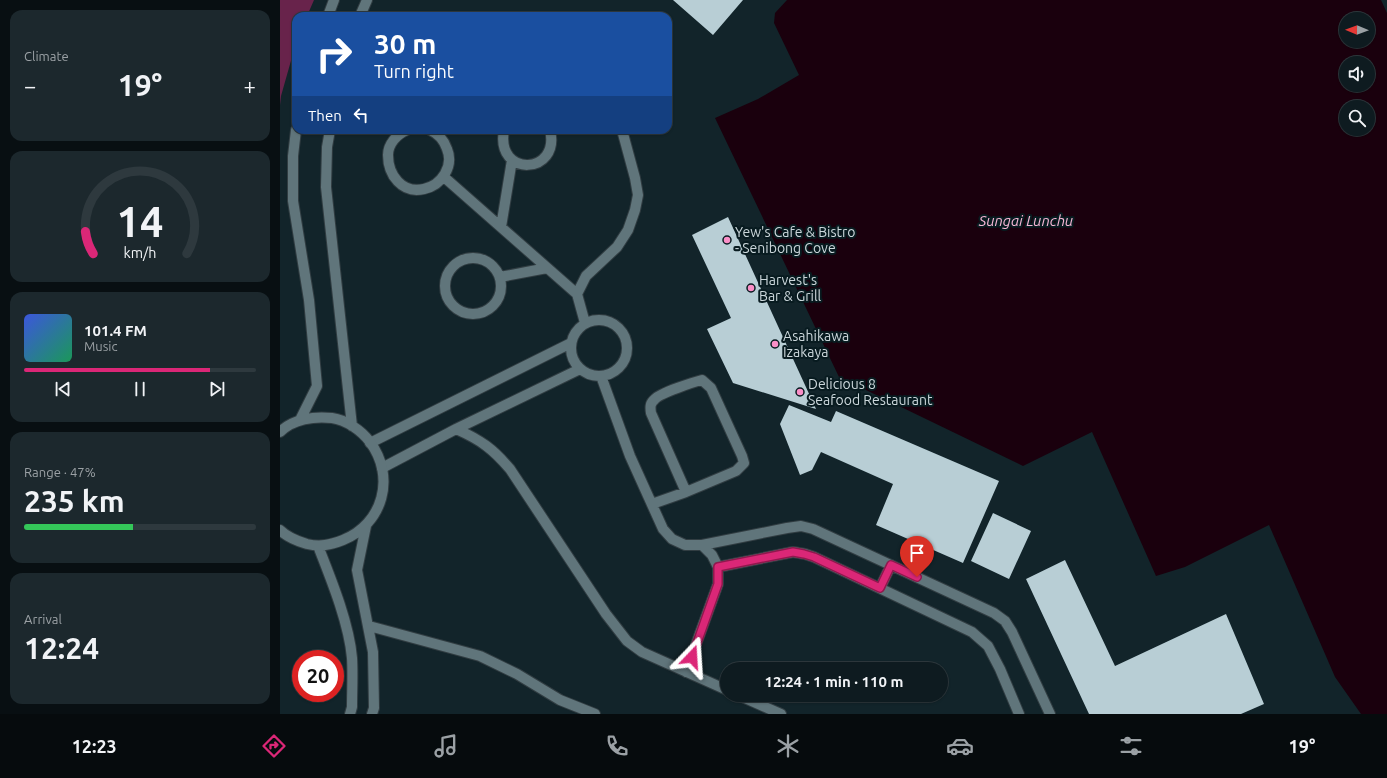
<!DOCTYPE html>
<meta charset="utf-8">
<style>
:root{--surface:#0e1b20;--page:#1c282d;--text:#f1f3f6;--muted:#9ba1a5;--line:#2e393e;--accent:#db2777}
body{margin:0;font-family:Ubuntu,sans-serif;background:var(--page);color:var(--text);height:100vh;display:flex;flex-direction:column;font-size:15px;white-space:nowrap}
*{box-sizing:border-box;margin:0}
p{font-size:13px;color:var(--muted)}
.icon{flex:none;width:22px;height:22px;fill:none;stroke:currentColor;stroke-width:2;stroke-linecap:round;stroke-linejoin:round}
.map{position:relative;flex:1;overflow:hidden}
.details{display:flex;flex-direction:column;gap:10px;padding:10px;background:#080f12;width:280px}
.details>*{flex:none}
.banner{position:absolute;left:12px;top:12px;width:380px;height:122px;border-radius:12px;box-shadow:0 1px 3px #0004,0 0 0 1px var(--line);background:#1a4fa0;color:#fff;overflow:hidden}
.needle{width:26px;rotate:271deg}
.controls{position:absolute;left:1059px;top:12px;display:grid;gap:8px}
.controls a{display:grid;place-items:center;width:36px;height:36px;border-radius:50%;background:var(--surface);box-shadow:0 1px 3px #0004,0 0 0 1px var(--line);font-size:20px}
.speed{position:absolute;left:12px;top:650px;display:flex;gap:8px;font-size:20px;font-weight:700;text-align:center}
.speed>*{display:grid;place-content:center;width:52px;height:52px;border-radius:50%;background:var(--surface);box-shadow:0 1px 3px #0004,0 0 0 1px var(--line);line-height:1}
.speed .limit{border:6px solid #d22;background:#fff;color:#111}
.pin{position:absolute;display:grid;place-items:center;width:34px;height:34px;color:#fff;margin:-41px -17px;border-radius:50% 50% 50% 0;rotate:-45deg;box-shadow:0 0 4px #0007}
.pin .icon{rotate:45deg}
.me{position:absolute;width:44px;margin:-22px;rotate:20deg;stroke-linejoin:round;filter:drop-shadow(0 0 3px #0008)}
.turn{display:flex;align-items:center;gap:14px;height:84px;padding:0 16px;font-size:18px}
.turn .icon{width:52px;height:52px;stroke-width:2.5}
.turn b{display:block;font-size:28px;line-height:34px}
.then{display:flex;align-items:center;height:38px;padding:0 16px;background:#0003;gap:8px;font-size:15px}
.big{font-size:30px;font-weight:700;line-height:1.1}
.details .tile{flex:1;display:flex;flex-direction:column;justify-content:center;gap:6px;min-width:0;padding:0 14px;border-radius:12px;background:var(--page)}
.details .dial{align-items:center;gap:0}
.dial svg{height:104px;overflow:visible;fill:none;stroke:var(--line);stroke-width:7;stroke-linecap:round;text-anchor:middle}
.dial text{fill:var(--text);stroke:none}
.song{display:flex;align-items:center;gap:12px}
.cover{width:48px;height:48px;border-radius:6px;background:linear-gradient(135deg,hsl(230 70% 55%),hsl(150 70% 35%))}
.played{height:4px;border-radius:2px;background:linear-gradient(90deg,var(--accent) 80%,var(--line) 80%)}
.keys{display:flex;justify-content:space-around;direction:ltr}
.heat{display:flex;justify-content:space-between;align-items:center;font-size:22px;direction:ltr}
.charge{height:6px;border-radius:3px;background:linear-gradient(90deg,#34c759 47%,var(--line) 0)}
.trip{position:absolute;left:440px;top:662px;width:228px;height:40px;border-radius:20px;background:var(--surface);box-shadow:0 1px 3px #0004,0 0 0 1px var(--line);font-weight:700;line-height:40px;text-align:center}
.tab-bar{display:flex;height:64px;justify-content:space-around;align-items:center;background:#060b0d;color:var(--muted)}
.tab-bar .icon{width:28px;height:28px}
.tab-bar .active{color:var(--accent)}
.tab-bar b{font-size:18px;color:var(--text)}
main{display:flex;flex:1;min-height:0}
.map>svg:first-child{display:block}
</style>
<main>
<section class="details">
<div class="tile"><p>Climate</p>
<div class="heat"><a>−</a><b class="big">19°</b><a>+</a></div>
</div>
<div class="tile dial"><svg viewBox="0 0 100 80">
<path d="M14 69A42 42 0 1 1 86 69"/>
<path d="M14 69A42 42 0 0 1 8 52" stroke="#db2777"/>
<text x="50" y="56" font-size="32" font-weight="700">14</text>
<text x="50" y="72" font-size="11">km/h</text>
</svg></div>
<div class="tile">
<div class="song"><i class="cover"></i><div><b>101.4 FM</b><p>Music</p></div></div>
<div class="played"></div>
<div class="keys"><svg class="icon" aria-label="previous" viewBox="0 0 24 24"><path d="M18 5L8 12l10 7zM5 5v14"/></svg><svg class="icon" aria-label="pause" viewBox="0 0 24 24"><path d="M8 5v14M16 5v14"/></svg><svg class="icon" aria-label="next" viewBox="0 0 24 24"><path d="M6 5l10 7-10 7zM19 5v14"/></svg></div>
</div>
<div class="tile"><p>Range · 47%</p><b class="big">235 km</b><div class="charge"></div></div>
<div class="tile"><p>Arrival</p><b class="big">12:24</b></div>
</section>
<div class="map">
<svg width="1107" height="714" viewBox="0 0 1107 714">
<rect width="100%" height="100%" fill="#12242a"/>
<path fill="#68234b" d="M0,0h34l-7,16h-11v27l-15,53 -1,9z"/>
<path fill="#1a000d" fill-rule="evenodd" d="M507,0h594l6,13v701h-26l-26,-37 -66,-152 -84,42 -29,9 -64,-144 -69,34 -184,-89 -124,-259 43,-19 41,-24 -25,-52 1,-10zM1066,19h22v22h-22zM1066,63h22v22h-22zM1066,107h22v22h-22z"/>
<path fill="#b8ced5" d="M393,0h70l-30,35z
M448,217l88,192 -83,-26 -26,-54 24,-11 -39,-83z
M509,405l42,17 5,-11 163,70 -36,82 -87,-38 17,-41 -72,-32 -9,18 -12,5 -20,-51z
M713,513l38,18 -22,48 -38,-18z
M785,560l50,106 111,-52 38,90 -23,10h-152l-63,-135z"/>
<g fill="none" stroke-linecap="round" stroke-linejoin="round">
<defs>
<path id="service" d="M127,130c-10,4 -19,14 -19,25 0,20 14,39 36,34 18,-4 30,-23 23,-40 -3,-9 -8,-15 -17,-19
M224,130c-9,48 57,45 46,0
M164,177l133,117
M221,227l11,-67
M165 286a28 28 0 1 1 56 0a28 28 0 1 1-56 0Z
M220,277l47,-9
M291 348a28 28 0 1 1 56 0a28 28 0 1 1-56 0Z
M305,323l-8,-29 9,-18 31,-29 11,-17 7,-20 3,-15 -3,-17 -13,-48
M321,376l29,80 33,73 9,10 13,6h17l85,-17 14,-2 12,3 181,84 11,8 7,11 38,82
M176,429c25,11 37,20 54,40l96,145 21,27 15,11 85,38
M90,443l201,-100
M102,468l74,-39 124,-60
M372,504l34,-12 50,-21 8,-8 -2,-7 -31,-68 -9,-8c-8,2 -42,13 -47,19 -5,4 -5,8 -4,14l35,79
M438,567l75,-15 12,2 9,3 158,75 16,14 12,23 19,45
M600,588l11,-23
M406,672l32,-88v-17l-6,-12 -10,-10
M458,695l43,19"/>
<path id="minor" d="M48,16l6,-16
M80,16l7,-16
M16,130l-3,26v45l16,99 8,86 -17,34
M50,130l-3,17 -1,40 26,239
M0,432c13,-13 34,-16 52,-14 14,2 29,12 38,24 26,35 13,82 -27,98 -13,5 -23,7 -36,4 -10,-3 -20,-7 -27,-14
M86,526l-9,44 16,82 1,56 -2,6
M38,546c13,33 31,77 34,112 1,16 0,33 0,49l-2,7
M89,626l111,30 37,18 43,26 35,14"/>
</defs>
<use href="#service" stroke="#313d42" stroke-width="12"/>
<use href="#minor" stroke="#313d42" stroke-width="12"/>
<use href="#service" stroke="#60757b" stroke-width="10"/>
<use href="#minor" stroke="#60757b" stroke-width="10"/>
</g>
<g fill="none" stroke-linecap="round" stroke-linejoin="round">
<defs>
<path id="route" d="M412,657l26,-73v-17l75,-15 11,2 10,3 66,31 11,-23 26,12"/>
</defs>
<use href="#route" stroke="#8e194d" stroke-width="10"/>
<use href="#route" stroke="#db2777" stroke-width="7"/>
</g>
<g fill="#fa8fc7" stroke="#081b20" stroke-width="1.5">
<circle cx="447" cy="240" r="4"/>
<circle cx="471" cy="288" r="4"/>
<circle cx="495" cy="344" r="4"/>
<circle cx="520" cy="392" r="4"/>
</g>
<g text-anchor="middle" stroke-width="4" stroke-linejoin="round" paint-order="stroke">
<g font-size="14" fill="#ccd7db" stroke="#081b20" text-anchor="start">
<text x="455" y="237">Yew's Cafe &amp; Bistro<tspan x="455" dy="16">- Senibong Cove</tspan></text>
<text x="479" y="285">Harvest's<tspan x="479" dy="16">Bar &amp; Grill</tspan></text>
<text x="503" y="341">Asahikawa<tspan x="503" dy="16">Izakaya</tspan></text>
<text x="528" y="389">Delicious 8<tspan x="528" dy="16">Seafood Restaurant</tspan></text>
</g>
<g font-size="15" font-style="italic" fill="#f6b6d5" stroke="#081b20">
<text x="746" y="226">Sungai Lunchu</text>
</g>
</g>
</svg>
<div class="controls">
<a><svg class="needle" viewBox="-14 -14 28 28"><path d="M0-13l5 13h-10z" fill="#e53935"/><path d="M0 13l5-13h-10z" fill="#9ba1a5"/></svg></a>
<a><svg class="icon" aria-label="sound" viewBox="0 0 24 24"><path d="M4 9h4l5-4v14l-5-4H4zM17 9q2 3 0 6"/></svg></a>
<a><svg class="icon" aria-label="search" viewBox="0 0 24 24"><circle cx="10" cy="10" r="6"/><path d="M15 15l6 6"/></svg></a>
</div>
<div class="speed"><div class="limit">20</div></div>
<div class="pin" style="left:637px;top:577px;background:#d93025"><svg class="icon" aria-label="arrive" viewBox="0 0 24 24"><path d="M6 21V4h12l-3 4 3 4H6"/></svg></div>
<svg class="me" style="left:412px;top:657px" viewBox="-20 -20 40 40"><path d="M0-17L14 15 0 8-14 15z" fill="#db2777" stroke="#fff" stroke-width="4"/></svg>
<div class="trip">12:24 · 1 min · 110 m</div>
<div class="banner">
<div class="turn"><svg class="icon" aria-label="right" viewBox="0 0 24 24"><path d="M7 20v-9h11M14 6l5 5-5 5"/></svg><div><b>30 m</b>Turn right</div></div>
<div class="then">Then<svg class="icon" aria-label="left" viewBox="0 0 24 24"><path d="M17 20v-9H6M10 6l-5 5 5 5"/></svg></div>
</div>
</div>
</main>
<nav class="tab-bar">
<b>12:23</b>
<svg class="icon active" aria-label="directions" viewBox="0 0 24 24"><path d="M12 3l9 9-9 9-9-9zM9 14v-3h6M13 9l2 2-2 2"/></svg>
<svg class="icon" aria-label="music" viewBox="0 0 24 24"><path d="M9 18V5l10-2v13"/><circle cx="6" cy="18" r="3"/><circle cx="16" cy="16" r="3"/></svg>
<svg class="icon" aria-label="phone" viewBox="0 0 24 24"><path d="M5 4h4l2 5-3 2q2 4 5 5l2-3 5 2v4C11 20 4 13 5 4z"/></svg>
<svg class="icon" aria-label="climate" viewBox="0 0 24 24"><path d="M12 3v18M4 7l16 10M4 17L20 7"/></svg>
<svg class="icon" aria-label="car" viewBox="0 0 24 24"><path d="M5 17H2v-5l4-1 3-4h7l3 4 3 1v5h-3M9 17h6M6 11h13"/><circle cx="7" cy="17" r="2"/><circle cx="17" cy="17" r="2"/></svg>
<svg class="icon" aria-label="filters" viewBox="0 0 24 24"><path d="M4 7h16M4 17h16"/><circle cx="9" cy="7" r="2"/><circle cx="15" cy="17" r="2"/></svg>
<b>19°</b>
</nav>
